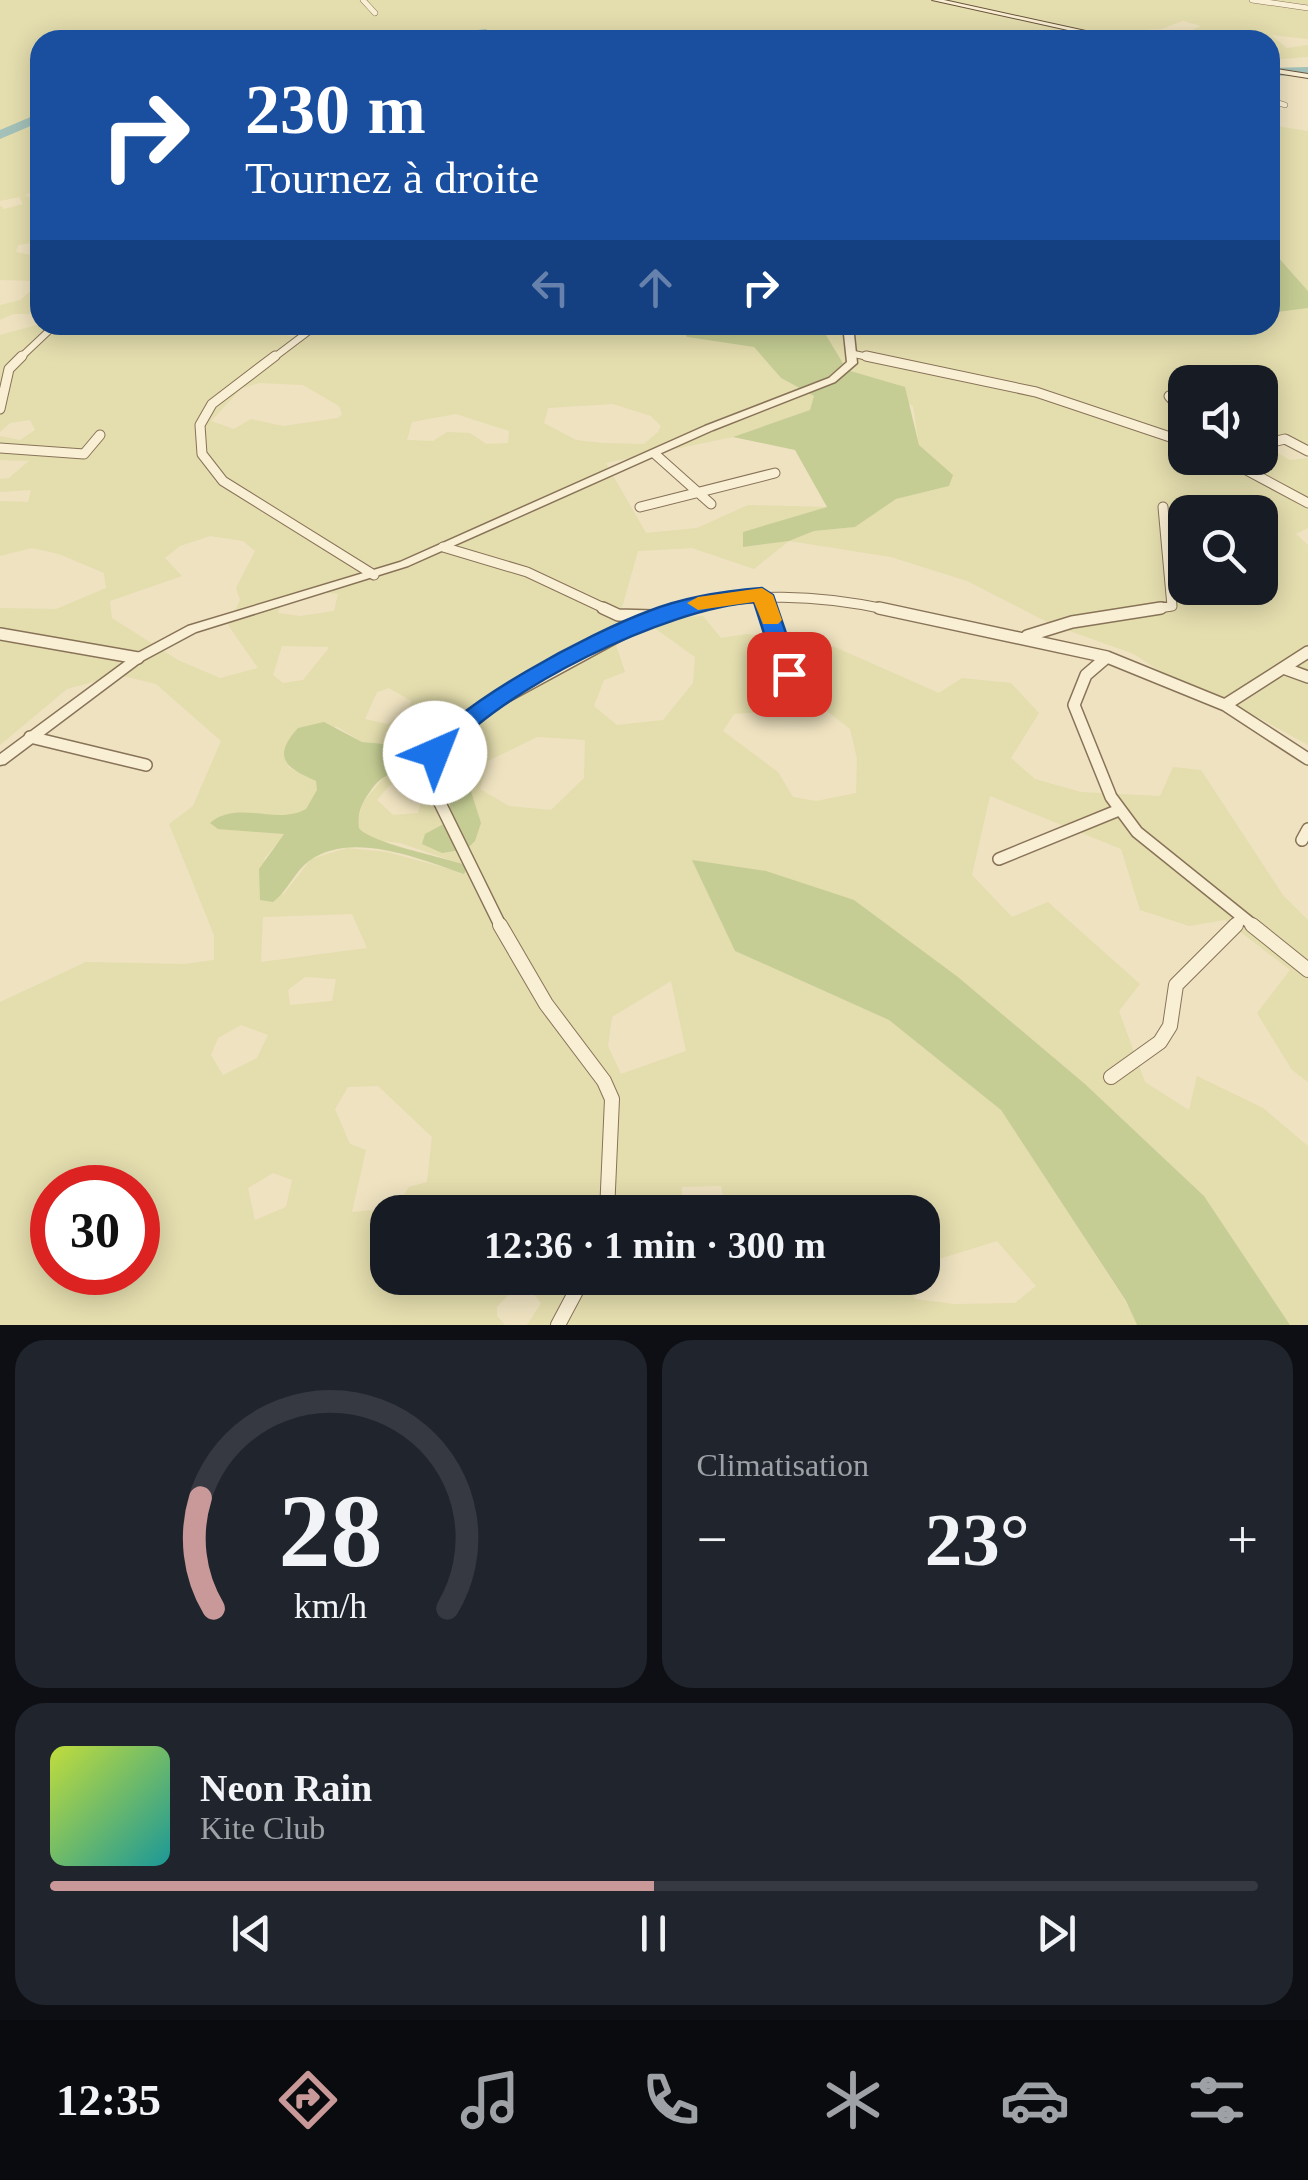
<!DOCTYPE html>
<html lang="fr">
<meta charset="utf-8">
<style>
:root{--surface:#171b24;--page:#20242c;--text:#f1f3f6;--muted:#9ea1a6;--line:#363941;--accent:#c99899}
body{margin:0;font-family:"Times New Roman",serif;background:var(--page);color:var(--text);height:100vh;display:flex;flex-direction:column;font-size:38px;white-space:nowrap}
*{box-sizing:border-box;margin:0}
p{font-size:32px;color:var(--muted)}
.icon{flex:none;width:55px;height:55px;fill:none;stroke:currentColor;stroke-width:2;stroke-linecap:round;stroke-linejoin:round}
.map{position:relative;height:1325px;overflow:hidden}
.details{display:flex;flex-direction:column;gap:15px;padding:15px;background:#0d0f14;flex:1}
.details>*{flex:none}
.hud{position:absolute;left:30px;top:30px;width:1250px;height:305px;border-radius:30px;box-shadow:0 5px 25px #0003;background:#1a4fa0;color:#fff;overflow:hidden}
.tools{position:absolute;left:1168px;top:365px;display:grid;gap:20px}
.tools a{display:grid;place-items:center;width:110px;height:110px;border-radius:20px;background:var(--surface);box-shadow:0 5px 25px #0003;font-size:50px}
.speed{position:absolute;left:30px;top:1165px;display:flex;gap:20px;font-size:50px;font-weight:700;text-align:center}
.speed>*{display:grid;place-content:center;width:130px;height:130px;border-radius:50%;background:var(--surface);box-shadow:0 5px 25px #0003;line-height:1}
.speed .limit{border:15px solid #d22;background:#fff;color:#111}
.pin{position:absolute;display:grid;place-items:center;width:85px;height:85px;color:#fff;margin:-42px;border-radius:20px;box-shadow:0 5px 15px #0006}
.me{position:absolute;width:110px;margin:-55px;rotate:44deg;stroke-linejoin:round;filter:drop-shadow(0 0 8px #0008)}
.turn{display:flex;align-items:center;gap:35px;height:210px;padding:0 50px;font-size:45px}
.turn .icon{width:130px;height:130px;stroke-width:2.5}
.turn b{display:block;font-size:70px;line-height:85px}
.lanes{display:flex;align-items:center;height:95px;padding:0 50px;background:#0003;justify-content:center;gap:50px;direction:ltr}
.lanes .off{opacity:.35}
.big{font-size:75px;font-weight:700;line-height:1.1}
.details .tile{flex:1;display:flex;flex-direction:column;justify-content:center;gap:15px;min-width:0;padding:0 35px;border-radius:30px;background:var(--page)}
.details .dial{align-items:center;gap:0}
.dial svg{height:260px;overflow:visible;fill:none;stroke:var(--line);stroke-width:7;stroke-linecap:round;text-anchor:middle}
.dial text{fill:var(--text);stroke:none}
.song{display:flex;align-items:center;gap:30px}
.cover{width:120px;height:120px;border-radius:15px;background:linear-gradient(135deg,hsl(70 70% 55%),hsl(180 70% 35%))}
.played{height:10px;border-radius:5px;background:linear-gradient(90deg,var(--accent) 50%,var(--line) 50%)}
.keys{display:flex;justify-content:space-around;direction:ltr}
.heat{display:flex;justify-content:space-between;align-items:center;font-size:55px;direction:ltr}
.details .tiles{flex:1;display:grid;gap:15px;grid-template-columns:1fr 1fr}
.tile:last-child{grid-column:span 2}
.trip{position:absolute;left:370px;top:1195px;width:570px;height:100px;border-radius:30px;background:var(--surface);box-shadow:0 5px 25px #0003;font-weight:700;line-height:100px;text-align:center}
.dock{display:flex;height:160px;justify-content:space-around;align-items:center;background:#090b0e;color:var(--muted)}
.dock .icon{width:70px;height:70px}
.dock .current{color:var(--accent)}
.dock b{font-size:45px;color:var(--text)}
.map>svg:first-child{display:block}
</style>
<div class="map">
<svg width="1308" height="1325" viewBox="0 0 1308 1325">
<rect width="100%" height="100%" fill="#eee2c0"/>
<path fill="#e4ddae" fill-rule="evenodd" d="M0,0h1308v39l-37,-4 16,13 21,-3v12l-38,3v-20h-59l-23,-8 13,-6 -18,-5 -22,8 -54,3 40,8h-1107v149l-15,6 15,7v40l-22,3 -2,7 24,5v62l-3,-5h-24l-13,6v-15l20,-5 13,-11v-8l-33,-1v-75l4,4 19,-5 -4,-7 -19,4z
M1270,125l38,6v160l-38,-43z
M1308,308v142l-30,-15 -2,17 14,8 18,-2v70l-12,6 12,11v200l-47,-26 -64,-23 -63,-42 -81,-29 -86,-44 -76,-24 -102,-16 -35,28 -62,-21 -54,3 -20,71 85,-6 18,22 26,-4 83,11 109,48 23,-15 49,5 28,30 -28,45 24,21 46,13 79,4 13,-29 28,3 82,125 25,25v162l-16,-12 -35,-57 33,-43 -65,-50 -36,6 -49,-16 -19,-61 -131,-53 -18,79 40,42 36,-15 92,82 -21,27 26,71 44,28 8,-34 66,32 45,38v179h-18l-86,-129 -119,-112 -127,-107 -104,-77 -161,-40 42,91 154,69 112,90 125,192 11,23h-610l14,-22 -9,-11 -19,-2 -16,17v9l8,9h-505v-323l86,-40 98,2 30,-4v-25l-45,-111 24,-18 28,-65 -65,-57 -37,-9 -52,14 -67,56v-137l56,1 50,-21 -2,-15 -45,-19 -27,-6 -32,8v-55l28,1 3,-12 -31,2v-13l9,-1 20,-17 -29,-1v-24l20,4 15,-10 -5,-10 -20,3 -10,9v-97l40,-11 250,1 -11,7 13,5 10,-6 -9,-6 133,4 253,-4 8,12 67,10 27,31 33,18 -3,14 -78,27 -127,26 40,70 51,-5 51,-23 80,2 -84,25 -1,15 46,-6 25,-10 41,-4 41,-28 53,-13 3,-11 -33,-30 -6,-39 -66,-36 -27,-45h450v-12zM1185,382h75v76h-75zM259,383l44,2 36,21 3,8 -4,4 -55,8 -32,-7 -17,10 -23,-8 31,-33zM613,404l38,12 10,10 -3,6 -14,12 -42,-1 -26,-3 -32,-17 4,-15zM456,414l53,17 -1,12 -22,1 -16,-11 -23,-1 -14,9 -26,-1 5,-18zM1185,512h75v76h-75zM210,536l33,5 12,10 -19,37 4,12 -12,25 30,43 -38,10 -42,-18 -66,-42 -2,-17 72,-25 -17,-18 15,-12zM305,590l33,4 -4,17 -34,5 -22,-3 4,-11zM653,627l42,30 -2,26 -30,37 -46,5 -23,-19 10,-26 21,-8 -10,-30zM282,646l46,1v2l-25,31 -20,3 -10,-8zM389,688l22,13 -3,13 -21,10 -22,-5 12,-27zM823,708l27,21 7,30 -1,34 -40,8 -23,-4 -15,-25 -55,-41 11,-17zM336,726l26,16 35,3 18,9 24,3 17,11 12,14 -26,71 8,-49 -28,-25 -21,-8 -13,2 -25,29 -5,18 1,8 16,12 25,3 59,20 5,10 -77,-21 -40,-4 -36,11 -28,36 -19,-36 21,-26 -65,-18h75l11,-6 12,-19 -2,-9 -28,-14zM537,737l48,3 -1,38 -33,32 -42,-4 -29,-17 8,-28zM390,785l27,1 4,15 -3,12 -25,2 -16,-15zM352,914l15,34 -106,14 2,-45zM305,977l31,2 -4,22 -42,4 -2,-15zM671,981l15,70 -65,23 -13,-28 4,-29zM241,1025l27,10 -11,23 -34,17 -12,-20 7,-17zM378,1086l54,51 -5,45 -18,5 -14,21 -43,4 14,-62 -16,-6 -15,-35 13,-22zM273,1173l19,7 -6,27 -31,13 -7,-32zM721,1186l5,26h196l1,52 74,-23 39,45 -21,17 -61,1 -39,-5 -8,-21h-519v-66h294v-25zM52,1188h86v84h-86z"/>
<path fill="#c5cd94" d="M1270,248l38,43v17l-38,5z
M679,325h141l27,45 58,17 14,58 34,30 -4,11 -53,13 -41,28 -41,4 -25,10 -46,6v-15l84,-25 -32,-57 -62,-13 77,-27 4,-14 -33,-18 -27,-31 -67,-10z
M324,722l38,20 35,3 18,9 35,7 18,21 13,41 -6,18 -8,8 -25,4 -20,-9 3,-10 24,-13 1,-17c-23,-23 -55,-49 -79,-14 -9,13 -14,22 -12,38 13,16 86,29 109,38l-4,8c-44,-15 -113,-44 -155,-13 -15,11 -21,30 -36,41l-13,-2 -1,-31 25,-35 -66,-5 -8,-6c27,-24 66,3 96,-14l11,-19 -1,-9c-26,-12 -47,-21 -18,-53z
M692,860l74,11 88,29 104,77 127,107 119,112 86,129h-153l-11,-24 -125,-191 -112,-90 -154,-69z"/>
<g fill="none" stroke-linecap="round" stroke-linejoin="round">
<path fill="#a3c1b9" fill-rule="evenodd" d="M486,29l5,5 80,3 54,-5 23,8h-169v-4l-85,4z
M1308,67v8l-38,1v-8z
M40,113v9l-40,17v-9z"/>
<defs>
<path id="minor-far4" d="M363,0l12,13
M1252,0l56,8
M1270,100l15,5"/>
<path id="minor-far3" d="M854,354l24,5
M19,359l36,-34
M272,359l45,-34"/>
<path id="minor-far2" d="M275,356l-63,48 -12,21 2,29 21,27 151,94
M866,356l170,36 149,50
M1169,396l16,18
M0,409l9,-40 13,-13
M1260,445l25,-6 23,12
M0,448l84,6 16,-19
M655,454l56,50
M1224,458l84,45
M1184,468l44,-9
M640,507l135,-34
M443,547l84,25 81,38
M762,595l5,15
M675,610c74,-18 141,-16 215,0
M1145,610l27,-4 -9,-99"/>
<path id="minor-far1" d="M603,608l15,7 35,1
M766,608l23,65
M879,608l228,49 118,48 83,54
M0,634l138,24
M1027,636l45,-14 89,-14
M1107,657l-21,18 -12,30 37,92 26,35 118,95
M1286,669l22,8
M1225,705l83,-53
M30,737l116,28
M1302,840l6,-11
M999,859l120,-49
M501,927l-66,-134v-40l6,-12 33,-27 182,-99 29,-7
M1233,927l8,-8"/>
<path id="minor" d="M500,925l46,79 58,77 8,18 -5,113
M1252,925l56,45
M1111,1077l49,-35 10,-16 6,-41 60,-60
M558,1325l25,-47"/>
<path id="tertiary" d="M843,325h10l4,38 -22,19 -122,48 -305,136 -212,66 -54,29 -137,103 -5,1v-11l134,-99 54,-29 212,-64 305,-136 124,-48 18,-16z"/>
<path id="secondary" d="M932,0h12l183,40h-14z
M1270,68l38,6v4l-38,-6z"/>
</defs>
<use href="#minor-far4" stroke="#887358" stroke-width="6"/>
<use href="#minor-far3" stroke="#887358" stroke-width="8"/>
<use href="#minor-far2" stroke="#887358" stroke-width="11"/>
<use href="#minor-far1" stroke="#887358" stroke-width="14"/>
<use href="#minor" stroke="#887358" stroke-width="16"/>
<use href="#tertiary" stroke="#887358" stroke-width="3"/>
<use href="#secondary" stroke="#6a543b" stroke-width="2"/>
<use href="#minor-far4" stroke="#f9efd4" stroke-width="5"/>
<use href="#minor-far3" stroke="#f9efd4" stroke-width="6"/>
<use href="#minor-far2" stroke="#f9efd4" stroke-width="9"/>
<use href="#minor-far1" stroke="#f9efd4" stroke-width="11"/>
<use href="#minor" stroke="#f9efd4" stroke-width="14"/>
<use href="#tertiary" fill="#f9efd4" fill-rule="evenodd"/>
<use href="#secondary" fill="#f9efd4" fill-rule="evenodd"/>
</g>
<path fill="#1a73e8" stroke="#114b97" stroke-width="2.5" d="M762,588l11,7 27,79 -3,5h-16l-4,-5 -23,-72c-87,6 -256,88 -310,156h-18l-3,-5c31,-49 169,-121 226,-142 35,-14 75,-20 113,-23z"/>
<path fill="#f59e0b" d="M762,588l11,7 9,25 -4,4h-15l-9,-22 -56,8 -11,-7 11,-6z"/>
</svg>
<div class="tools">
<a><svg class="icon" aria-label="sound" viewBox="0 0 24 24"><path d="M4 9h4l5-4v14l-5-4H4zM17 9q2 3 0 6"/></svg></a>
<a><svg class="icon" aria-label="search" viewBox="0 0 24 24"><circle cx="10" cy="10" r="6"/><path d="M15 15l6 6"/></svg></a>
</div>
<div class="speed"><div class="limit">30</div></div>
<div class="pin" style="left:789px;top:674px;background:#d93025"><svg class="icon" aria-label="arrive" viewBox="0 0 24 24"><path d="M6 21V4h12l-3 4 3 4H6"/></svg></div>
<svg class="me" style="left:435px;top:753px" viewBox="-20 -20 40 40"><circle r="19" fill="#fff"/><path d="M0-13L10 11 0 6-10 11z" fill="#1a73e8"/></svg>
<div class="trip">12:36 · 1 min · 300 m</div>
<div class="hud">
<div class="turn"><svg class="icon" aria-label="right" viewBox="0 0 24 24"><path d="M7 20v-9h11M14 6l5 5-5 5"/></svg><div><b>230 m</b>Tournez à droite</div></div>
<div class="lanes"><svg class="icon off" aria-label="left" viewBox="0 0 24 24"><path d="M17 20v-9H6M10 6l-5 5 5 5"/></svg><svg class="icon off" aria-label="ahead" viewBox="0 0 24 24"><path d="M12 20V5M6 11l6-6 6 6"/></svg><svg class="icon" aria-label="right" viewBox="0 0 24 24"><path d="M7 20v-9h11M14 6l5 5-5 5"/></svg></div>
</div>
</div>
<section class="details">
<div class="tiles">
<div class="tile dial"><svg viewBox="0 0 100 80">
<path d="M14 69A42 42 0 1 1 86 69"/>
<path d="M14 69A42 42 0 0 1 10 35" stroke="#c99899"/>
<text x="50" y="56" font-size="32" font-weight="700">28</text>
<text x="50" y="72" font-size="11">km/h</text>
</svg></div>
<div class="tile"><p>Climatisation</p>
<div class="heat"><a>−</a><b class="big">23°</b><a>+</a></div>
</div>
<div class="tile">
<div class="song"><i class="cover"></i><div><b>Neon Rain</b><p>Kite Club</p></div></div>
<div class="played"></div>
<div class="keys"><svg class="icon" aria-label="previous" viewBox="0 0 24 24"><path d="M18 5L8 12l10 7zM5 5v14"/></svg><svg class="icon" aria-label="pause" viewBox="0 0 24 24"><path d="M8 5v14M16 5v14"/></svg><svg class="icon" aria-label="next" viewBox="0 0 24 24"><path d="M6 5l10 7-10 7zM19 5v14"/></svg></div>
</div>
</div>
</section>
<nav class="dock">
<b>12:35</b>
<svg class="icon current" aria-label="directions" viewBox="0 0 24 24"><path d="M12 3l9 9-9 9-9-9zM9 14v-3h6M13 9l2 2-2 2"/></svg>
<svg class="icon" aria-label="music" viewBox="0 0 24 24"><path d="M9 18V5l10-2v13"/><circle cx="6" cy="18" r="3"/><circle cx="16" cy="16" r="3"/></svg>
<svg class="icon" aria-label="phone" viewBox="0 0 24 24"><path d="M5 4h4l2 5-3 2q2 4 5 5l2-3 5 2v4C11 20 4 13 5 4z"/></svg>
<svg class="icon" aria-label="climate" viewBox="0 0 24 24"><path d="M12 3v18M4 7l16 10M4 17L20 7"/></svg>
<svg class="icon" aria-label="car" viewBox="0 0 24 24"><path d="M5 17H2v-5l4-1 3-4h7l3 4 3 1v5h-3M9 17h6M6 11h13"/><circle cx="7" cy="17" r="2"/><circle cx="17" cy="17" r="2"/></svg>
<svg class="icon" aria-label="filters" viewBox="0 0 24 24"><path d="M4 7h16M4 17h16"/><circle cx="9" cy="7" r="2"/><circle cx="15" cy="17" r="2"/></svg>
</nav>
